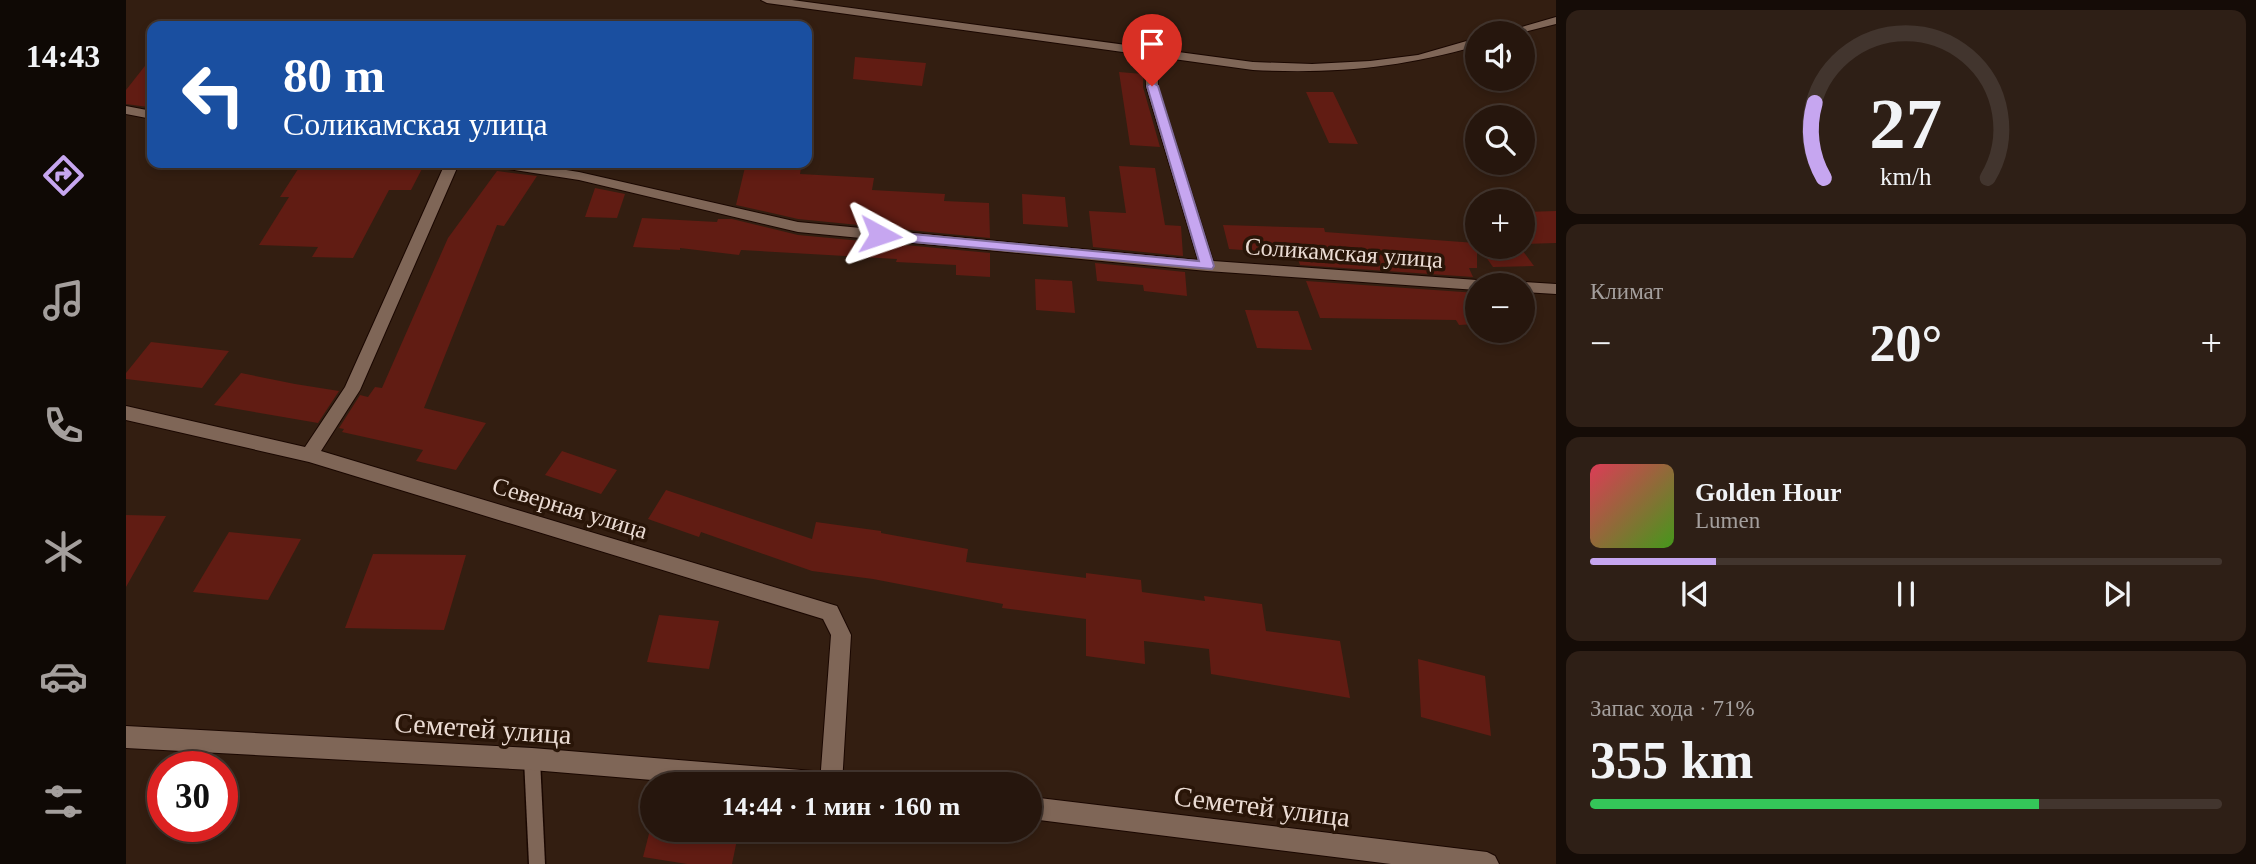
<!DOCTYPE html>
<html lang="ru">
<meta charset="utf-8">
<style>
:root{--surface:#26160d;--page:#2e1f16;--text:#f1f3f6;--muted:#a49f9d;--line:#42352e;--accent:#c6a6f0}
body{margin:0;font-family:Georgia,serif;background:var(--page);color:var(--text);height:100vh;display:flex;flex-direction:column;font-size:26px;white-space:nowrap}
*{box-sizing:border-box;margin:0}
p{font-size:23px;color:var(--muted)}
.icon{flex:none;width:38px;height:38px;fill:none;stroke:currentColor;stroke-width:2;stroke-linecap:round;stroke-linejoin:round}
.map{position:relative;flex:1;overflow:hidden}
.panel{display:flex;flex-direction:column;gap:10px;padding:10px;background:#150c07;width:700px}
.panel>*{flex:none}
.guide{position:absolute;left:21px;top:21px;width:665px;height:147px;border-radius:14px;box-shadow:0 4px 10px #0003,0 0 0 2px var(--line);background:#1a4fa0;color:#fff;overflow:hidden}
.controls{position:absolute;left:1339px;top:21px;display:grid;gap:14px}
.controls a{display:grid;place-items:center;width:70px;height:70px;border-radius:50%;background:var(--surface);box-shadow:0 4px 10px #0003,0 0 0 2px var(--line);font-size:35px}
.speed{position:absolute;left:21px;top:751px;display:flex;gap:14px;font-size:35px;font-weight:700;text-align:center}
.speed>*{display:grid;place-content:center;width:91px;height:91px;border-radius:50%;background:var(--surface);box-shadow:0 4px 10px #0003,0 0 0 2px var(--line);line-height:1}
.speed .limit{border:10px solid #d22;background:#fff;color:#111}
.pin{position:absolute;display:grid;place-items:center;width:60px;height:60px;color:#fff;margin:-72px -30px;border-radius:50% 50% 50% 0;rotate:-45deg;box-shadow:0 0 7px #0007}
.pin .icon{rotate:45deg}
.me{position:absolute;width:77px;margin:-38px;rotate:95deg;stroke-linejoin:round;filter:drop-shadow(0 0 5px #0008)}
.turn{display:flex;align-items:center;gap:24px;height:147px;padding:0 21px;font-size:32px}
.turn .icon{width:91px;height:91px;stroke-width:2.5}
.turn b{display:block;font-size:49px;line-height:60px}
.big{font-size:52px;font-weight:700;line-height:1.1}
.panel .tile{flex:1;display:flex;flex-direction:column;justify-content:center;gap:10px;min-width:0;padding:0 24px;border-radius:14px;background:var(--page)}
.panel .dial{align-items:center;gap:0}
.dial svg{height:182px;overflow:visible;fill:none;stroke:var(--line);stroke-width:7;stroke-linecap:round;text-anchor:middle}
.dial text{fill:var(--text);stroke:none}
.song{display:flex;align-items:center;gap:21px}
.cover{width:84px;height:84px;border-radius:10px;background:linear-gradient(135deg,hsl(350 70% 55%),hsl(100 70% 35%))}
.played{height:7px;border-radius:4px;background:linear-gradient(90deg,var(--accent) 20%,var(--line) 20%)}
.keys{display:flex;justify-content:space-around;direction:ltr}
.heat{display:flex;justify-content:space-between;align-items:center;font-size:38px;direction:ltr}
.charge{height:10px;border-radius:5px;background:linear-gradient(90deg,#34c759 71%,var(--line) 0)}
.trip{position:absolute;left:514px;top:772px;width:402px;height:70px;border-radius:35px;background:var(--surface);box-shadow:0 4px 10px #0003,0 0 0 2px var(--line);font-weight:700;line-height:70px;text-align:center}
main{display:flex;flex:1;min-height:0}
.dock{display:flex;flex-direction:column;width:126px;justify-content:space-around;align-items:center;background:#0f0905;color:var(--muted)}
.dock .icon{width:49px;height:49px}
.dock .active{color:var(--accent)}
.dock b{font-size:32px;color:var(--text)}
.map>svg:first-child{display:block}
</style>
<main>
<nav class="dock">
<b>14:43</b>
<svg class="icon active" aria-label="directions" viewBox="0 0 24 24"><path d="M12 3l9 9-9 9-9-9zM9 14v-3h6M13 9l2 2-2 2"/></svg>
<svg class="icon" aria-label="music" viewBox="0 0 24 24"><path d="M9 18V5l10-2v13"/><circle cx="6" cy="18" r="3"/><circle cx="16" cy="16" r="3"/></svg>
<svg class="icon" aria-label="phone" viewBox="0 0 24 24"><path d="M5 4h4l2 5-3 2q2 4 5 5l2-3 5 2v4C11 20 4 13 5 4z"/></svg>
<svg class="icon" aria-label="climate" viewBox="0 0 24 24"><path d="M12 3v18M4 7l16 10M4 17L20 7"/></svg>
<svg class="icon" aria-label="car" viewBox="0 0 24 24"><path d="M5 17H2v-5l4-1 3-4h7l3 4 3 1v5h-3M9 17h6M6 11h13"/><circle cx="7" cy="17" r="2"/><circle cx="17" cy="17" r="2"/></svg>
<svg class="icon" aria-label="filters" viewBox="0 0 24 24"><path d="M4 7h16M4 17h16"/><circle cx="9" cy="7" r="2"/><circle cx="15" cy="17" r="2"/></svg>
</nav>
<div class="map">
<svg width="1430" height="864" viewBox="0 0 1430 864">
<rect width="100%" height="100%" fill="#331e11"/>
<path fill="#611c13" d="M26,57v45l-4,5 -22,-3v-14z
M729,57l71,6 -4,23 -69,-7z
M993,72l24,2v13l17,60 -30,-2z
M1180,92h27l25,52 -29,-1z
M176,163h123l-14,27h-22l-36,68 -41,-1 6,-10 -59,-2 30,-48h-9z
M620,163h56l-2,11 74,4 -2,12 73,4 -1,7 45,2 1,35 -192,-19 -62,-14z
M993,166l36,2 10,57 16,1 2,30 -90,-9 -4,-36 37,2z
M371,171l40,5 -33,50 -7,-1 -73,183 62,15 -30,47 -40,-9 7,-11 -81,-18 2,-3 -5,-1 21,-33 8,2 7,-10 7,1 66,-150z
M469,188l30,6 -8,24 -32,-1z
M896,194l43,3 3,30 -45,-3z
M1430,211v32l-34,1v-32z
M516,218l75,4 1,-3h14l66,16 192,18v24l-34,-2v-10l-60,-3 1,-3 -156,-9 -2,5 -59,-7v2l-47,-3z
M1097,225l101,3 1,4 151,11 -5,-7h6v32h-8l4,9 -173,-12 -4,-11 -67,-5z
M1353,247h41l14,19 -41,1z
M969,263l90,9 2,24 -43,-5 -1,-6 -46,-4z
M909,279l37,2 3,32 -39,-3z
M1180,281l171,12v31l-18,1 -3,-5 -136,-2z
M1119,310l53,1 14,39 -55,-2z
M25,342l78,9 -27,37 -76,-9v-6z
M115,373l54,11 44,7 -21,32 -104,-18z
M436,451l55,19 -16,24 -56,-19z
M540,490l146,49 4,-17 65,9v2l87,16 -2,13 120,16v-5l55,7 1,12 63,9 -1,-5 58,8 4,27 74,10 10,57 -139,-24 -2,-25 -65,-8 1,23 -59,-8v-37l-84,-11 1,-4 -130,-25 -61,-8 -111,-39 -2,5 -51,-18z
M0,515l40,1 -40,71z
M103,532l72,7 -33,61 -75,-8z
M247,554l93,1 -22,75 -99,-2z
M533,615l60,6 -10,48 -62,-7z
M1292,659l67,17 6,60 -70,-19z
M524,830h89l-7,34h-45l-44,-7z"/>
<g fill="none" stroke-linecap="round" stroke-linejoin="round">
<defs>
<path id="service" d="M406,751l5,3 3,5 5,105h-16l-5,-105 3,-5z"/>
<path id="minor" d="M1025,48l6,4 1,34 55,175 264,19 8,5h-8v5l-270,-19 -409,-39 -219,-52 -71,-11 -51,-1 -97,222 -39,61 516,155 14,29 -9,149 -22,-1 11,-148 -8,-16 -514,-157 -183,-42v-14l179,41 40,-60 99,-221 -4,-3h81l58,9 219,50 400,38 -52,-174 -1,-34z
M0,106l26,5v8l-26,-5z
M1396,282l34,2v10l-34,-2v-7h-7z"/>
<path id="secondary" d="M635,0h31l461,62 59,2 58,-3 48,-6 59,-17v8c-79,22 -142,28 -224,24l-486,-67z
M1430,17v7l-36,9h-19z
M0,726l406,22 305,25 8,3 3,8h-148l-168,-14 -406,-22z
M905,797l456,55 8,4 4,8h-108l-360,-45z"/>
</defs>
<use href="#service" stroke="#1a0700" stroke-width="3"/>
<use href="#minor" stroke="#1a0700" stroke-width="2"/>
<use href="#secondary" stroke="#1a0700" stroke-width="2"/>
<use href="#service" fill="#7f6657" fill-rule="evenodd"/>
<use href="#minor" fill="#7f6657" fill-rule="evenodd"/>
<use href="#secondary" fill="#7f6657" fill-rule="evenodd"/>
</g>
<path fill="#c6a6f0" stroke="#816c9c" stroke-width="2" d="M1026,82l6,4 56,180 -2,3 -332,-30 -7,-4 7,-4 319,30 -52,-175z"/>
<g text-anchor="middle" stroke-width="7" stroke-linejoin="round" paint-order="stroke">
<g font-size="24" fill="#ebdcd4" stroke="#291508">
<text transform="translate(1218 253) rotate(4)" y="8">Соликамская улица</text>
<text transform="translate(444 508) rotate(17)" y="8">Северная улица</text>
</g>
<g font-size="28" fill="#ebdcd4" stroke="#291508">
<text transform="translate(357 728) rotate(4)" y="10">Семетей улица</text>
<text transform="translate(1136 806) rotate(7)" y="10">Семетей улица</text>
</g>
</g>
</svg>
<div class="controls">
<a><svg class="icon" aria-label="sound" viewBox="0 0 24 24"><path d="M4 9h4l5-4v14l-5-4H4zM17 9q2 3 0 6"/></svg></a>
<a><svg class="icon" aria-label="search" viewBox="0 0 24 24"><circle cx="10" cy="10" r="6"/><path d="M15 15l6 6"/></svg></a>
<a>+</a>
<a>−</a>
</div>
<div class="speed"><div class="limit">30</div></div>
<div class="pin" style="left:1026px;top:86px;background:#d93025"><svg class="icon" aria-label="arrive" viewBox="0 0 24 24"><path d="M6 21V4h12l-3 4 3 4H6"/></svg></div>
<svg class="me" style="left:754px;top:235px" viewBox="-20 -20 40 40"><path d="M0-17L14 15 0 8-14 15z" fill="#c6a6f0" stroke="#fff" stroke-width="4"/></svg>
<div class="trip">14:44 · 1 мин · 160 m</div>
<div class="guide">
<div class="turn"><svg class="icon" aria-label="left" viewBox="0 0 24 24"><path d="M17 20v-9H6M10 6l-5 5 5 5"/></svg><div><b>80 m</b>Соликамская улица</div></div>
</div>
</div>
<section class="panel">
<div class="tile dial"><svg viewBox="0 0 100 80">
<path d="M14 69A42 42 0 1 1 86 69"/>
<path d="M14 69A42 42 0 0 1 10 36" stroke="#c6a6f0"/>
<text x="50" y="56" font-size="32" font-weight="700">27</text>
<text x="50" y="72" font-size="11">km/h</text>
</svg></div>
<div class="tile"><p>Климат</p>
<div class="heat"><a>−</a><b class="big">20°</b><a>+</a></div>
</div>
<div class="tile">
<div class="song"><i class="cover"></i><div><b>Golden Hour</b><p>Lumen</p></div></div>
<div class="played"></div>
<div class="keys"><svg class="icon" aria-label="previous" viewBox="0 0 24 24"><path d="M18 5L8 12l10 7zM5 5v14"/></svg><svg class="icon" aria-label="pause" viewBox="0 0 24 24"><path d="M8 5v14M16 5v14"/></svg><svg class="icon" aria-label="next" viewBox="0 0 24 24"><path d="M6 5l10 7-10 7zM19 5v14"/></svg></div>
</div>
<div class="tile"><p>Запас хода · 71%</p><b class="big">355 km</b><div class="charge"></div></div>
</section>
</main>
